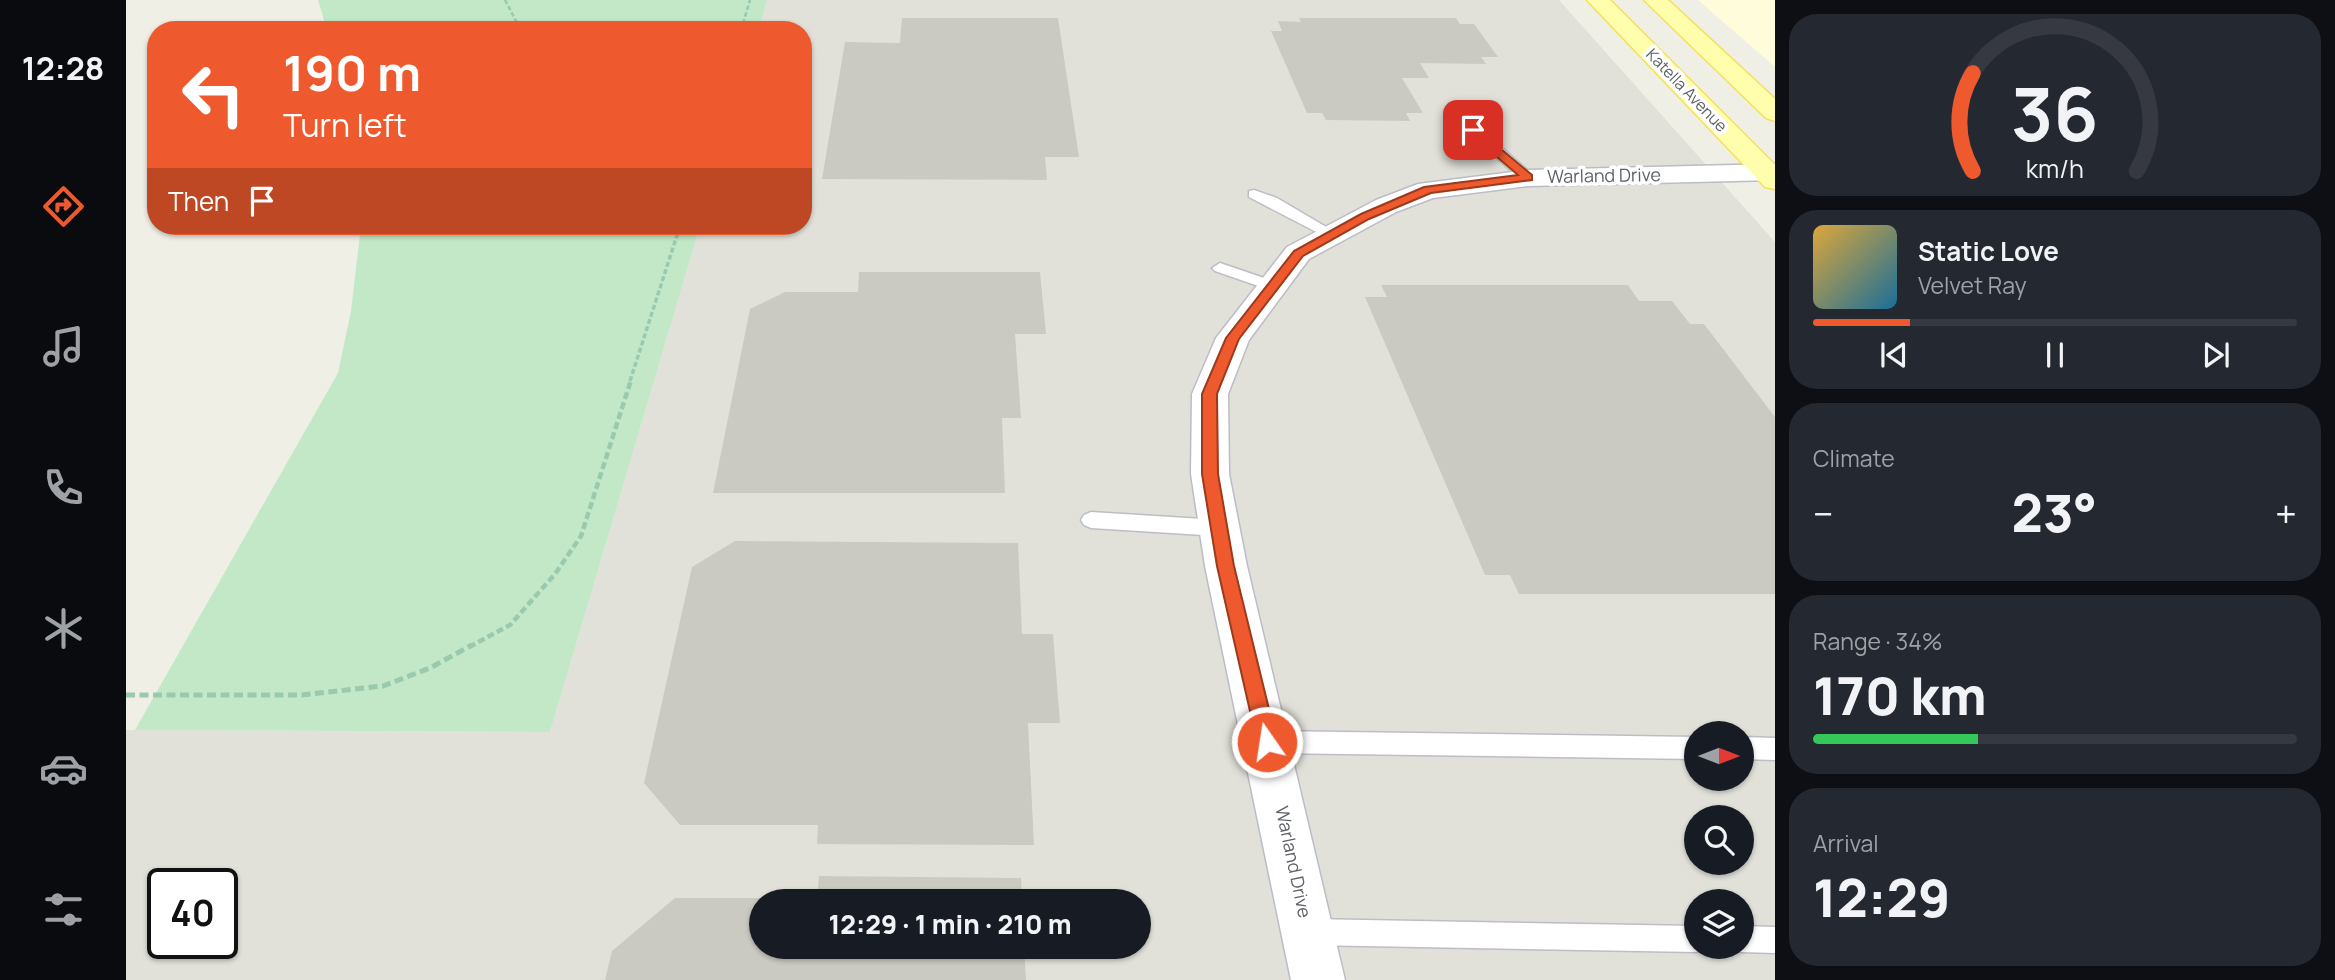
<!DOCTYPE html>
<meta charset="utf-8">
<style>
:root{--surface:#171b24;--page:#242831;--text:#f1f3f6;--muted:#9ea1a6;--line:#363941;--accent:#ee592d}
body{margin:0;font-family:Manrope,sans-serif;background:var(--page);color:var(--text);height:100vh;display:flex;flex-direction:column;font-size:26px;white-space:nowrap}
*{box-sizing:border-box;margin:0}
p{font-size:23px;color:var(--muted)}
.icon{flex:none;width:38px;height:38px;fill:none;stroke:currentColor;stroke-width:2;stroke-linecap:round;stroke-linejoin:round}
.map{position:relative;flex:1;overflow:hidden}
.sheet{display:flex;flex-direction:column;gap:14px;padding:14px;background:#0d0f14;width:560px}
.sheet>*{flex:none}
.banner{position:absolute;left:21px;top:21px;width:665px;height:214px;border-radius:28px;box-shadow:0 2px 5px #0004;background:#ee592d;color:#fff;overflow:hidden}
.needle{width:46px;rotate:90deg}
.tools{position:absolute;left:1558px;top:721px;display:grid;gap:14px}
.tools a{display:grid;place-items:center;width:70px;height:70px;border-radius:50%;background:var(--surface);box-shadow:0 2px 5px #0004;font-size:35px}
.speed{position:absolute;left:21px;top:868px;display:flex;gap:14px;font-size:35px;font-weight:700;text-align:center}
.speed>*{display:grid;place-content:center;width:91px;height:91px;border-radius:50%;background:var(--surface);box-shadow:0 2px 5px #0004;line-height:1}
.speed .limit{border:4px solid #111;border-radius:10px;background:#fff;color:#111}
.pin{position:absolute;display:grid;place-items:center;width:60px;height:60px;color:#fff;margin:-30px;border-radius:14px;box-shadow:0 4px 10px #0006}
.me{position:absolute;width:77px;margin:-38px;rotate:347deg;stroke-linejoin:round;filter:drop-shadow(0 0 5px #0008)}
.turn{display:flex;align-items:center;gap:24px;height:147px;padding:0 21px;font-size:32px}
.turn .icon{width:91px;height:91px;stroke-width:2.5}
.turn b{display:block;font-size:49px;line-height:60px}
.then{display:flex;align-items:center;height:66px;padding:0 21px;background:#0003;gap:14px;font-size:26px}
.big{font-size:52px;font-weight:800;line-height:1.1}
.sheet .widget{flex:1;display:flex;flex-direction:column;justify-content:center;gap:10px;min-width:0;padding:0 24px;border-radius:28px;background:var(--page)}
.sheet .dial{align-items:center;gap:0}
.dial svg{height:182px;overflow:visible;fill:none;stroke:var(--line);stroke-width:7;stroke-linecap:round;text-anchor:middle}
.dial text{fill:var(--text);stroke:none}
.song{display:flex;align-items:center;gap:21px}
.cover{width:84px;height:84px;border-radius:10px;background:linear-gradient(135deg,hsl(40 70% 55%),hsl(200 70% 35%))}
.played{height:7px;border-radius:4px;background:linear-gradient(90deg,var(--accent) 20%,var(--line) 20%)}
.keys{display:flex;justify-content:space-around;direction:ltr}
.heat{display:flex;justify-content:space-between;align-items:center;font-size:38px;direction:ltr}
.charge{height:10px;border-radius:5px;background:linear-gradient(90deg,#34c759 34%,var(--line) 0)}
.trip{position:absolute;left:623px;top:889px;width:402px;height:70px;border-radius:35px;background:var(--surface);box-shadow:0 2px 5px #0004;font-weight:800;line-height:70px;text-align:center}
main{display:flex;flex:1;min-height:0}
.menu{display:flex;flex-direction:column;width:126px;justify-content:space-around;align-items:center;background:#090b0e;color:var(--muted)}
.menu .icon{width:49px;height:49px}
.menu .active{color:var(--accent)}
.menu b{font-size:32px;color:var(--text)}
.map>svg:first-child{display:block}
</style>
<main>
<nav class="menu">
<b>12:28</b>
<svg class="icon active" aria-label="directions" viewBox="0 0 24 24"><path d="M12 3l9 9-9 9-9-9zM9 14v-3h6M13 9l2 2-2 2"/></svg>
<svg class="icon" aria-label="music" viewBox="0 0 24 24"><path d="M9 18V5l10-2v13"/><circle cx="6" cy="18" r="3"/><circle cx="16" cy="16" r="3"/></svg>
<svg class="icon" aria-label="phone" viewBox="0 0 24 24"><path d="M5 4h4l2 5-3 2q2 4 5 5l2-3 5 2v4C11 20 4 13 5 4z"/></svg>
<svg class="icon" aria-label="climate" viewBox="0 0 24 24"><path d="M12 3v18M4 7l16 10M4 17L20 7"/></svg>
<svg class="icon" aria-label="car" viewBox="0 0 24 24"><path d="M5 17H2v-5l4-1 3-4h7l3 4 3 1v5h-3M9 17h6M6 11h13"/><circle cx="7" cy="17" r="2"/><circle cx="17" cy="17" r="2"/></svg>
<svg class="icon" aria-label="filters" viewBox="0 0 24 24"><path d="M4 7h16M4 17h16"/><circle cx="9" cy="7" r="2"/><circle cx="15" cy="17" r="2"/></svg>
</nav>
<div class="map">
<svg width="1649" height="980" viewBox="0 0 1649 980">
<rect width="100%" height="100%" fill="#f0efe6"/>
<path fill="#fffcdc" d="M1572,0h77v67z"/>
<path fill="#e1e1da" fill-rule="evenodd" d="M641,0h792l216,242v738h-1649v-250l424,2 150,-506h103v-196h-44zM1570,733h45v46h-45zM1570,817h45v46h-45zM37,884h59v59h-59zM635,901h378v46h-378zM1570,901h45v46h-45z"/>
<path fill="#c2e8c7" d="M192,0h449l-8,30h-432z
M235,226h339l-150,506 -415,-2 203,-357 13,-62z"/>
<path fill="#cbcac2" d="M776,18h156l21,139h-34l2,23 -225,-1 23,-137 55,1z
M1173,18h157l4,6h14l24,33h-17l5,7 -66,-1 9,15h-27l21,35h-17l4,8 -84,-1 -4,-7h-15l-36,-82h11l-4,-10 23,1z
M733,272h181l6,62h-31l6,84h-19l3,75h-292l37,-184 35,-17h73z
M1255,285h247l11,16h33l18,23h14l71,93v177h-256l-9,-19h-25l-120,-278h22z
M609,541l283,2 4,91h31l7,89h-32l6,122 -217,-1 1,-19h-138l-36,-42 48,-216z
M693,876l202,2 1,23h-261v46h263l2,33h-421l7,-29 63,-53h142z"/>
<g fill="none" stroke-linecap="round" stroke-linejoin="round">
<defs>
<path id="lane" d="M1342,127h10l55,48v6h-10l-55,-48z
M1128,190l23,8 61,36 -7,4 -5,-1 -77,-40v-6z
M1094,263l59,20 2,3 -8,5 -58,-20 -3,-3z
M965,512l128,8 7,3 3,5 -3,5 -7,3 -128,-8 -7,-3 -3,-5 3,-5z
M1141,731l429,6v22l-429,-6 -8,-3 -4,-8 4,-8z
M1615,737l34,1v22l-34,-1z
M1183,919l387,7v21h10l-10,5 -387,-7 -9,-4 -4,-9 4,-9z
M1615,926l34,1v26l-34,-1 -9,-4 9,-1z"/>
<path id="secondary" d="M1649,164v16l-247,6 -95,12 -37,14 -87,47 -60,81 -21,54 1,80 18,92 98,414h-54l-86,-414 -14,-92 1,-80 24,-56 71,-91 89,-47 42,-16 110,-14z"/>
<path id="primary" d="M1461,0h23l165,165v24l-10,-2z
M1518,0h24l107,99v22l-9,-3z"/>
</defs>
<use href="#lane" stroke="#bdbec4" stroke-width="3"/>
<use href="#secondary" stroke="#bbbdc4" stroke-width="3"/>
<use href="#primary" stroke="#f5e159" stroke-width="3"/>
<path stroke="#9ac9ae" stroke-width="2.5" stroke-dasharray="4.5 2.5" stroke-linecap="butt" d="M379,0l11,21 10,9
M615,30l9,-30"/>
<path stroke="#9ac9ae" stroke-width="3.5" stroke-dasharray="5 2.5" stroke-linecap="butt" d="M504,381l50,-155"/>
<path stroke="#9ac9ae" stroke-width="4.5" stroke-dasharray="7 3.5" stroke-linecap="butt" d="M343,647l41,-22 45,-51 26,-38 50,-156"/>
<path stroke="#9ac9ae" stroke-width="5" stroke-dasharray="9 4.5" stroke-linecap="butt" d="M0,695h176l81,-9 47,-18 42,-23"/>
<use href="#lane" fill="#fff" fill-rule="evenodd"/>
<use href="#secondary" fill="#fff" fill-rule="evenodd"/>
<use href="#primary" fill="#fffeac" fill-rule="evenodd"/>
</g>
<path fill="#ee592d" stroke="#9b3a1d" stroke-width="2" d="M1343,128h7l56,47v5l-101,13 -62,26 -66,37 -64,83 -22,55 1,80 16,92 43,176 -3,6 -7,3 -7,-3 -3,-6 -40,-176 -15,-92v-80l24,-56 68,-87 67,-37 63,-27 94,-12 -49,-42z"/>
<g text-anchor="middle" stroke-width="7" stroke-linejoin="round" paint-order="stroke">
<g font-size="16" fill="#5d6066" stroke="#fff">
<text transform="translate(1561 90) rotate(46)" y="6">Katella Avenue</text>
</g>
<g font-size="18" fill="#5d6066" stroke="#fff">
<text transform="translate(1478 176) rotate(-1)" y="6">Warland Drive</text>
<text transform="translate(1167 862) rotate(78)" y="6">Warland Drive</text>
</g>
</g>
</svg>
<div class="tools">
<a><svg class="needle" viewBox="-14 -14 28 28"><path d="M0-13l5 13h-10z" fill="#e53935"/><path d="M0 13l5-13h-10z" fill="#9ea1a6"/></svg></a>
<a><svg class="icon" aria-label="search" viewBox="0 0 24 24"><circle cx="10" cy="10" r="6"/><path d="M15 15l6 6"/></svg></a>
<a><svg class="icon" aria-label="layers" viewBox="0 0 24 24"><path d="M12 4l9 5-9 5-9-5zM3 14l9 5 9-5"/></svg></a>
</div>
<div class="speed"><div class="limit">40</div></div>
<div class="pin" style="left:1347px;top:130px;background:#d93025"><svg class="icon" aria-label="arrive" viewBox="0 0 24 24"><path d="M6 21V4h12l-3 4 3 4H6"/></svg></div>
<svg class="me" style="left:1141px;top:742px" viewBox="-20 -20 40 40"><circle r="17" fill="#ee592d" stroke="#fff" stroke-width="3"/><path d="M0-11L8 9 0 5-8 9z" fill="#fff"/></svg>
<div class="trip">12:29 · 1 min · 210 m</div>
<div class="banner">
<div class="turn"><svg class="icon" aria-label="left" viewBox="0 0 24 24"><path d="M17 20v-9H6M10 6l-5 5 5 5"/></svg><div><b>190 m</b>Turn left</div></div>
<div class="then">Then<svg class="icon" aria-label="arrive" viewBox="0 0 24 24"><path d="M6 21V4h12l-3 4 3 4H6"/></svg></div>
</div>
</div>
<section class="sheet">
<div class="widget dial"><svg viewBox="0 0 100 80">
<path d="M14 69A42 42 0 1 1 86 69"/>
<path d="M14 69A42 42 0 0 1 14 26" stroke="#ee592d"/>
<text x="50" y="56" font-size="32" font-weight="700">36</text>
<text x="50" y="72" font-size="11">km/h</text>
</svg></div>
<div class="widget">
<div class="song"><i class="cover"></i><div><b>Static Love</b><p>Velvet Ray</p></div></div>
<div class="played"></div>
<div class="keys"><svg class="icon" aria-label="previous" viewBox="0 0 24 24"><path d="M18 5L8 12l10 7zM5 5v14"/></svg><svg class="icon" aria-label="pause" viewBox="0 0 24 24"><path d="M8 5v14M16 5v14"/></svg><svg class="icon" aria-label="next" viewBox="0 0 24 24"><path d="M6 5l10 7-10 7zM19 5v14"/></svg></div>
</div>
<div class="widget"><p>Climate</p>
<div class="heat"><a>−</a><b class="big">23°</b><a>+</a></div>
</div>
<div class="widget"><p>Range · 34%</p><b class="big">170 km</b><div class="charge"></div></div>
<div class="widget"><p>Arrival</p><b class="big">12:29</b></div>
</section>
</main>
